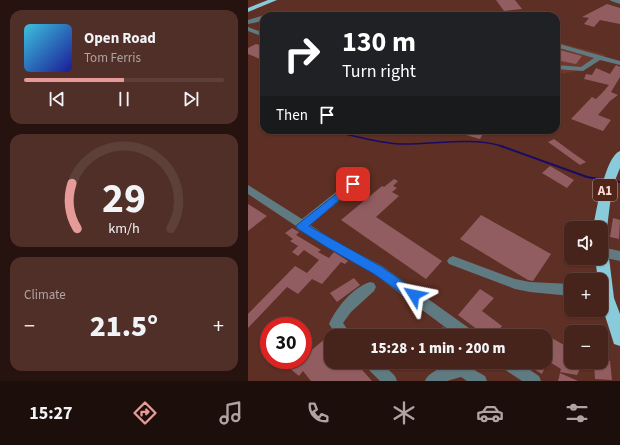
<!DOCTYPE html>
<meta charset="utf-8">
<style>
:root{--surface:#46231b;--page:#502f28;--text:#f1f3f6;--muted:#b0a4a3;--line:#5e403a;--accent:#e69b98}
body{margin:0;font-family:"Source Sans 3",sans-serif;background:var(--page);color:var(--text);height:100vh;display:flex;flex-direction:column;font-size:15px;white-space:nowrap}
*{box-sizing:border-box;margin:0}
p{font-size:13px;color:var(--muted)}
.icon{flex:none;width:22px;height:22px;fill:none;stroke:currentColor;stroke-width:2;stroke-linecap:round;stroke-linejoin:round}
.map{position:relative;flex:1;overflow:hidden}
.side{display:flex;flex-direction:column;gap:10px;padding:10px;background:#26130f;width:248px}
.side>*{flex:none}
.hud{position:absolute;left:12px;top:12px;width:300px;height:122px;border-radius:12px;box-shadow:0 1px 3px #0004,0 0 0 1px var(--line);background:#202124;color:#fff;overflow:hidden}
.buttons{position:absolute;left:316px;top:221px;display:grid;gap:8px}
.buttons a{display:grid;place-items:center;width:44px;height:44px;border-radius:8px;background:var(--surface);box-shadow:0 1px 3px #0004,0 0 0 1px var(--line);font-size:20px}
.speed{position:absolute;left:12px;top:317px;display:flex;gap:8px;font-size:20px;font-weight:700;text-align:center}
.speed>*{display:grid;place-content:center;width:52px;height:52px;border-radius:50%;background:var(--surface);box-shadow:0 1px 3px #0004,0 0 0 1px var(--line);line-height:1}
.speed .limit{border:6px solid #d22;background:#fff;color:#111}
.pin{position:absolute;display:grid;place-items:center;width:34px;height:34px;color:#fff;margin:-17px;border-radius:8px;box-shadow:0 2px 6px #0006}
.me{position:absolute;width:44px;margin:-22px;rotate:305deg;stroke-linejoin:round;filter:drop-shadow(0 0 3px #0008)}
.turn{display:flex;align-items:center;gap:14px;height:84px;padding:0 16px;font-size:18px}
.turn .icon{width:52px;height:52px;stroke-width:2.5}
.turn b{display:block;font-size:28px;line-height:34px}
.then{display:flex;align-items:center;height:38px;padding:0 16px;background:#0003;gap:8px;font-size:15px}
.big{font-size:30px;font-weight:800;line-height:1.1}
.side .card{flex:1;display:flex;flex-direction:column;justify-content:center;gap:6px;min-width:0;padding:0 14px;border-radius:12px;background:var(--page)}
.side .dial{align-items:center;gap:0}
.dial svg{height:104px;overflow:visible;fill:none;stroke:var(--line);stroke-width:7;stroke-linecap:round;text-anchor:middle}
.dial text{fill:var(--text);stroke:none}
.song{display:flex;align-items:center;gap:12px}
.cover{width:48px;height:48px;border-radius:6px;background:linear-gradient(135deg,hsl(190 70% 55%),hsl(240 70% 35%))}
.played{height:4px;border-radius:2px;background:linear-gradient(90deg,var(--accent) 50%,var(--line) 50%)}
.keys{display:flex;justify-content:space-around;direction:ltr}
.heat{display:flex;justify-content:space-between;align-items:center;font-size:22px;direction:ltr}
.trip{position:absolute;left:76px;top:329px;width:228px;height:40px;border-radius:12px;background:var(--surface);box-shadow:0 1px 3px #0004,0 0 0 1px var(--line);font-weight:800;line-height:40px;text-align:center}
.dock{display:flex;height:64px;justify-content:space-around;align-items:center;background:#1c0e0b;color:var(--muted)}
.dock .icon{width:28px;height:28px}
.dock .current{color:var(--accent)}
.dock b{font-size:18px;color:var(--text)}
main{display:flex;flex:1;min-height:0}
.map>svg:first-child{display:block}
</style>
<main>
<section class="side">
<div class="card">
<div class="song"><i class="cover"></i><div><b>Open Road</b><p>Tom Ferris</p></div></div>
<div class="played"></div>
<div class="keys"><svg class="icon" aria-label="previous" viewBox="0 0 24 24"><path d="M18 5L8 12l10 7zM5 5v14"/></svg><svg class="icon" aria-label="pause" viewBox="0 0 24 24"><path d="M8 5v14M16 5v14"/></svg><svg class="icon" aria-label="next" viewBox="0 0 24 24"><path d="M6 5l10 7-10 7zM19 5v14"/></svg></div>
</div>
<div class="card dial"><svg viewBox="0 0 100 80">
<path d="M14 69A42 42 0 1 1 86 69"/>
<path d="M14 69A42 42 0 0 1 10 34" stroke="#e69b98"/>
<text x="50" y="56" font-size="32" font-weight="700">29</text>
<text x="50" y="72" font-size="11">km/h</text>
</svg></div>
<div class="card"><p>Climate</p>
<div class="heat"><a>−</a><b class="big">21.5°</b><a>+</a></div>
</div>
</section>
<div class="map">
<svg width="372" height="381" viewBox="0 0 372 381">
<rect width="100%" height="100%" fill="#5e2f24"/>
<path fill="#6e392c" d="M308,42l50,13 -23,15 -27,5z"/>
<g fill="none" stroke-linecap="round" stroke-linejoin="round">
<path stroke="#180a67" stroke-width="1.5" d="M83,131c21,4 48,12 69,13 32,1 75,-8 104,3"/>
<path stroke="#180a67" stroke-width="2" d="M253,146l86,31 18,3
M365,181l7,1"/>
</g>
<path fill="#925d60" d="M248,0h19l7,9 -18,2z
M359,4l13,4v16l-20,-4 -6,7 -10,-3 5,-6 -7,-1z
M8,44l8,2v11l-4,2 -12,-5v-6z
M308,49l26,7 -6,8 -20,-4z
M368,65l4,2v10l-9,15 7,3 -8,6 -12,14 13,5 -8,11 -32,-12 21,-22 4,2 7,-7 6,-7 -25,-6 2,-5 6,1 4,-7 14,6z
M204,130h33l-5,9 -28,-8z
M306,139l19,14 13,9 -6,3 -32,-23z
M302,166l24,14 -7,8 -25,-15z
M146,179l4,2 -5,5 4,2 -5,4 7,4 -23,21 66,44 -16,18 -85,-59 41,-34 2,1z
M0,204l19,12 -19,15z
M233,215l70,39 -18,27 -5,-1 -68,-41z
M365,218l7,2 -1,19 -9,-2z
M44,228l7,4 -3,3 25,15 -3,2 11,6 5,-6 14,9 -3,3 -4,-2 -19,22 -10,-5 -14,15 -11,-7 -39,41v-14l47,-48 12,7 12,-13 -15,-10 -6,6 -6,-4 6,-6 -8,-5 3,-2 -8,-6z
M106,278l6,7 -23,17 -7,-9z
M232,289l14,9 -12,13 20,15 -8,10h-8l-28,-21z
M195,327l11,9h-13l-4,-3z
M288,329l35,20v13h12l-6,13 -17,-3 1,-3 -16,-10v-23h-13z
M83,334v28h24l17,19h-61l-8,-10 -4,5 -11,-9 -2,2 -8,-9h25v-3z
M353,360l9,1 2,19 -17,-1 -1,-17h7z
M274,362h13l10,5 -3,7z
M312,373l18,8h-20z"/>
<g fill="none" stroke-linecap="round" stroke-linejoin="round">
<path fill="#607a81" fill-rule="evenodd" d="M362,0h10v4l-9,-3z
M16,15l2,1h-2v3l-6,3 -10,2v-4z
M0,27l16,6v4l-16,-6z
M308,43l64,18v4l-20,-5 -17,11 -27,-2v-4l25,2 13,-9 -38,-11z
M105,180l5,4 -2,3 -46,38 26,17 46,24 91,65 2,5h-18l-83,-62 -77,-45 -1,-3 -48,-32v-9l54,34 48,-38z
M353,247l19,4v10l-19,-4z
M205,256l62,23 15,3 41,2v12l-41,-4 -15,-3 -66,-25 -2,-3 2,-3z
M122,282l4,1 2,4 -2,4 -23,21 -8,11 9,13h-15l-8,-12c8,-17 23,-36 41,-42z
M116,362h17l14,14 2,5h-17l-14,-14z
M251,362h19l21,14 2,5h-19l-21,-14z
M214,363l23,13 2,5h-20l-6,-4 -14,4h-22c5,-12 25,-16 37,-18z"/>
<path fill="#89cbdb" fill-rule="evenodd" d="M20,0h9l-29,12v-4z
M372,151v17l-8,20 -5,40 -2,4 -4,1v-5h-8c3,-15 12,-72 27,-77z
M353,244l5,2 2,4 6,48 6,16v32l-6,-2 -13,-41v-23h-3l-3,-22h6z"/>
</g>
<path fill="#1a73e8" stroke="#114b97" d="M105,181l4,3 -1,2 -47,40 73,41 36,25 1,3 -1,4 -4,2 -4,-2 -36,-25 -46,-26 -30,-19 -2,-3 2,-2z"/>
<g text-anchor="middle" stroke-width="4" stroke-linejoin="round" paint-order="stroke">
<rect fill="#52251a" stroke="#c8a69d" stroke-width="1" x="345" y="179" width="24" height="22" rx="3"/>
<g font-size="13" font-weight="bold" fill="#fbddd5">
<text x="357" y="195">A1</text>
</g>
</g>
</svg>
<div class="buttons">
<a><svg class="icon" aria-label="sound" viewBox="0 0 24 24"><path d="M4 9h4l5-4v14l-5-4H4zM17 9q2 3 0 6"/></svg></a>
<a>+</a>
<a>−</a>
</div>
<div class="speed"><div class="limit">30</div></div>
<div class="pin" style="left:105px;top:184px;background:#d93025"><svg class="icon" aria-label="arrive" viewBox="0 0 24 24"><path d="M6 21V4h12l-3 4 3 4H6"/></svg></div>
<svg class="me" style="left:166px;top:295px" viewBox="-20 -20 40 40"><path d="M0-17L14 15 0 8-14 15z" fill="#1a73e8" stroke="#fff" stroke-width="4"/></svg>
<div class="trip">15:28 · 1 min · 200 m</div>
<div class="hud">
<div class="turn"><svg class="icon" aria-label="right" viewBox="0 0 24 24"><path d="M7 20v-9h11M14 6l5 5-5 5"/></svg><div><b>130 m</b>Turn right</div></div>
<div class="then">Then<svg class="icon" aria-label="arrive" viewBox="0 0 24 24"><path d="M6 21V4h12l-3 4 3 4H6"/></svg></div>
</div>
</div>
</main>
<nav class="dock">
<b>15:27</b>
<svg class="icon current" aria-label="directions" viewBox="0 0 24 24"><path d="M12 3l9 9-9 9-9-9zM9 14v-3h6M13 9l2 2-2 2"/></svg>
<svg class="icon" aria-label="music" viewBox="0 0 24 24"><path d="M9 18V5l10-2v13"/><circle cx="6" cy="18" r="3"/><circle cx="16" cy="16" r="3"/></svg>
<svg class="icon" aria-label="phone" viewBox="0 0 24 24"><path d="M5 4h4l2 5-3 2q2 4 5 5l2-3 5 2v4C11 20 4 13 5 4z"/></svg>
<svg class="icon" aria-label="climate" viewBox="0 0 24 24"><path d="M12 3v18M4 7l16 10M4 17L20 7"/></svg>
<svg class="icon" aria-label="car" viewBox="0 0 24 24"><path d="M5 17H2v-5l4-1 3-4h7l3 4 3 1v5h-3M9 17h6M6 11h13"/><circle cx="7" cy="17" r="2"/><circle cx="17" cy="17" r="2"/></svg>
<svg class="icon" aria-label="filters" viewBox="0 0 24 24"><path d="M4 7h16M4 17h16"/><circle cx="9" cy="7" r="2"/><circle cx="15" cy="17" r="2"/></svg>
</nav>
